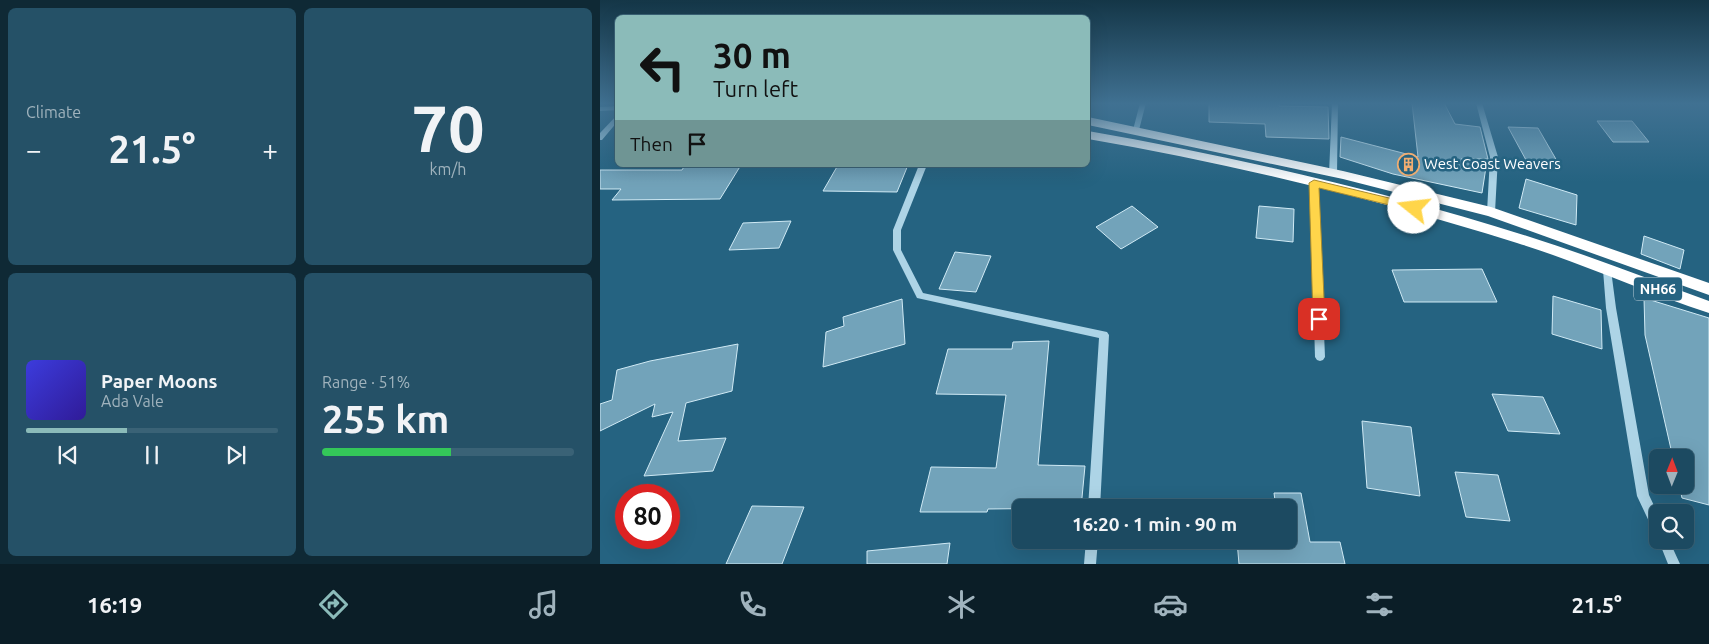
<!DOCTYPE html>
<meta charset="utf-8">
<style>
:root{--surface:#1c4a61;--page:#255167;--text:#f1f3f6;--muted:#a0b3bd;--line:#3a6276;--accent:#8bbbb9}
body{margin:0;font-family:Ubuntu,sans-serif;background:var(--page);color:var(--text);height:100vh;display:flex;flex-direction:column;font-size:19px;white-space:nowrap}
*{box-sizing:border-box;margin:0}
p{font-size:16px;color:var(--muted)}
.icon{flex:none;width:28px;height:28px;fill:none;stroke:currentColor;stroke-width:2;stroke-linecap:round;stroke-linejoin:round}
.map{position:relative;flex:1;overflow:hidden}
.panel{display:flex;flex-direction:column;gap:8px;padding:8px;background:#0f2935;width:600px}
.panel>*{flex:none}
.hud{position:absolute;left:15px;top:15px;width:475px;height:152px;border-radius:8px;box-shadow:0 5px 20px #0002,0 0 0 1px var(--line);background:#8bbbb9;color:#111;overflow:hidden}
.needle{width:32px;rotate:1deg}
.buttons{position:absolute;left:1049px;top:449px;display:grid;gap:10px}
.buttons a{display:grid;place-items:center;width:45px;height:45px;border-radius:8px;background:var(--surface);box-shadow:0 5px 20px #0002,0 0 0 1px var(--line);font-size:25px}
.speed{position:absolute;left:15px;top:484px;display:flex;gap:10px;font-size:25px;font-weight:700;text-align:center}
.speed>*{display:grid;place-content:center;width:65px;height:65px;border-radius:50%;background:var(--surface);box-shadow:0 5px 20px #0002,0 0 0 1px var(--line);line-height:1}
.speed .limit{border:8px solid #d22;background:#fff;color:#111}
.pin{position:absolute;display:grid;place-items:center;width:42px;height:42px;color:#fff;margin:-21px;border-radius:10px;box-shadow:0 2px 8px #0006}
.me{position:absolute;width:55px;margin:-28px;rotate:286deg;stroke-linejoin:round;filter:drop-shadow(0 0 4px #0008)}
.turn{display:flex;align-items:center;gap:18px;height:105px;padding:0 15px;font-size:22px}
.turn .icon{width:65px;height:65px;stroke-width:2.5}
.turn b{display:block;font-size:35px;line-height:42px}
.then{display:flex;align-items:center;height:48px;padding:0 15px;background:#0003;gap:10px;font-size:19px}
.big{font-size:38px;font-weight:700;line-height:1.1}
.panel .widget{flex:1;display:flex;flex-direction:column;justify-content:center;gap:8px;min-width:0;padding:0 18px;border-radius:8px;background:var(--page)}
.panel .dial{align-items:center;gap:0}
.dial b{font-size:65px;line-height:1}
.song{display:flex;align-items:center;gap:15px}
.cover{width:60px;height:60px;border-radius:8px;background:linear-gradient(135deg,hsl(240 70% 55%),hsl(250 70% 35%))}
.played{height:5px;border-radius:2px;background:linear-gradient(90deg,var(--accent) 40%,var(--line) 40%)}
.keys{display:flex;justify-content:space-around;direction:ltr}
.heat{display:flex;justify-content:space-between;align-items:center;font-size:28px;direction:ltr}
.charge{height:8px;border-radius:4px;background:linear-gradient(90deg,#34c759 51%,var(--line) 0)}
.panel .tiles{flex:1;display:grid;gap:8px;grid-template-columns:repeat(2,1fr)}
.trip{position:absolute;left:412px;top:499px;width:285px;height:50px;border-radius:8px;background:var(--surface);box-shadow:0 5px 20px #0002,0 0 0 1px var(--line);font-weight:700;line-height:50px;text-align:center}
.menu{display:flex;height:80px;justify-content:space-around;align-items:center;background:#0b1e27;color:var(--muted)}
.menu .icon{width:35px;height:35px}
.menu .active{color:var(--accent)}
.menu b{font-size:22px;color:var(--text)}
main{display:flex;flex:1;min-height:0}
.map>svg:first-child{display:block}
</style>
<main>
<section class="panel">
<div class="tiles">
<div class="widget"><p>Climate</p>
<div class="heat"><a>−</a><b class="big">21.5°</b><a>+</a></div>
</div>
<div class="widget dial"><b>70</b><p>km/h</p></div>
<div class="widget">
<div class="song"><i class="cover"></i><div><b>Paper Moons</b><p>Ada Vale</p></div></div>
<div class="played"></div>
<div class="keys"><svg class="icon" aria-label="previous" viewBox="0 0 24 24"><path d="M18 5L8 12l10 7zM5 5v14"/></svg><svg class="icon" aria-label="pause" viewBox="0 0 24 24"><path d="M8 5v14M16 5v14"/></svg><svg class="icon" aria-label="next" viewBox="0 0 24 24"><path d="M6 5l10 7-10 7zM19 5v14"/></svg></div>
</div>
<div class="widget"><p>Range · 51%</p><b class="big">255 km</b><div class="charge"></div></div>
</div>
</section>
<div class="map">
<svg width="1109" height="564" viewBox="0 0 1109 564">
<rect width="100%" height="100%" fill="#256381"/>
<path fill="#72a3ba" stroke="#d0eaf5" d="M609,103h70v3l49,1 1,32 -63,-2 -1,-13 -56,-2z
M812,103h32l11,21 25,3 8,32h-27l25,8 -4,26 -89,-19 -53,-17 1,-20 77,20z
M997,121h35l17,21h-36z
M908,127l30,1 19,33 -31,-1z
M85,165h56l-21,34 -108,1 9,-11h-21v-19h82z
M238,165h70l-11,27 -74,-1z
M926,179l51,16 -1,30 -57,-17z
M532,206l26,21 -37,22 -25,-22z
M659,206l35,3 -1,33 -37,-4z
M191,221l-12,27 -50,2 14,-27z
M1044,236l40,14 -4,19 -39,-15z
M355,252l36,4 -15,36 -37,-3z
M882,269l15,33h-93l-12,-32z
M953,296l48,14 1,39 -50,-15z
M1044,298l65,20v187l-27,-7 -3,-13h6v-27h-12l-28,-123z
M302,299l3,45 -82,23 3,-35 18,-6 -1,-9z
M449,341l-11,124 47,1 -4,42 -93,1 -1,3h-67l11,-45 65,1 10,-73 -70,-1 12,-45h64l1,-7z
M138,344l-6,47 -46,12 -8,38 48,-3 -13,33 -69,5 29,-64 -21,5 3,-13 -55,27v-27l12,-4 5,-30 33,-9z
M892,394l51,3 17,37 -52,-3z
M762,421l49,6 9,69 -53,-8z
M855,472l43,3 12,46 -44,-4z
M674,493h27l9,49h30l5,22h-106l-2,-23 52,-1v-32h-13z
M152,506l52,1 -22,57h-56z
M350,543l-3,21h-80v-13z"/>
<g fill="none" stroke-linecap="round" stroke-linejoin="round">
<path fill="#add4e6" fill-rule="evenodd" d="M540,103h6l-7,27 -3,2 -3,-2z
M732,103h6l-1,71 -4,2 -4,-2z
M876,103h6l16,54 -3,55 -4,3 -4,-3 3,-55z
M18,106v4l-18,1v-4z
M18,114v7l-16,19h-2v-7z
M319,165h8l-26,65v20l22,43 184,39 2,3 -9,173h-12l11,-170 -182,-40 -24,-48v-20z
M714,180l4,3 7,174 -2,3 -3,1 -3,-1 -2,-3 -5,-174z
M1007,267l4,3 5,38 33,187 9,19v20l-4,-2 -17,-36 -31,-188 -3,-38z
M1058,539l11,1 11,24h-12z
M486,540h12l-2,24h-12z"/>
<path fill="#fff" fill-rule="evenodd" d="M488,117l255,54 148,36 218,76v12l-221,-79 -145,-37 -255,-54z
M488,131c148,26 296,60 439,105 61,19 121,43 182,65v12c-65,-21 -127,-50 -192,-70 -140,-44 -284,-79 -429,-104z"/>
</g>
<linearGradient id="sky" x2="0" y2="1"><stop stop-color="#143647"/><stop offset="0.57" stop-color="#407192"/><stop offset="1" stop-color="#407192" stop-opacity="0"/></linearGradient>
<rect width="1109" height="182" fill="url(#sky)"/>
<path fill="#ffd54a" stroke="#a68a30" d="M714,180l100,24 5,4 -5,3 -95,-23 6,131 -6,4 -6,-4 -4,-136z"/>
<defs>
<symbol id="building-ring" viewBox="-11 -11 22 22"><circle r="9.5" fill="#256381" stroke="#f0ad71" stroke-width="1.5"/><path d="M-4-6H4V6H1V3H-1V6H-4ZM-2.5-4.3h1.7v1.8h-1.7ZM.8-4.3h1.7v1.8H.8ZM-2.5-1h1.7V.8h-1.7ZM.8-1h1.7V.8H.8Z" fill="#f0ad71"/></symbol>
</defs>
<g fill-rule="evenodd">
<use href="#building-ring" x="796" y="152" width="25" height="25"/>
</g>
<g text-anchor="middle" stroke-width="5" stroke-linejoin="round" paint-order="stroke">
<rect fill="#256381" stroke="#bed0d9" stroke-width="1" x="1034" y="277.5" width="48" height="23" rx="4"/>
<g font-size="14" font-weight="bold" fill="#fff">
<text x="1058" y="294">NH66</text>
</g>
<g font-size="15" fill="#fff" stroke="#256381" text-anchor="start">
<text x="824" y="169">West Coast Weavers</text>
</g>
</g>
</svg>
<div class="buttons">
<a><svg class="needle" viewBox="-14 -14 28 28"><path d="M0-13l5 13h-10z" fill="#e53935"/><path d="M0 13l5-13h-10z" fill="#a0b3bd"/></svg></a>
<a><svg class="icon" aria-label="search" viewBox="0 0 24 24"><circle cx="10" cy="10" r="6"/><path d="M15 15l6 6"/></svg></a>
</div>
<div class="speed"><div class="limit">80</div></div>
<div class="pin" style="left:719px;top:319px;background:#d93025"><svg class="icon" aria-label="arrive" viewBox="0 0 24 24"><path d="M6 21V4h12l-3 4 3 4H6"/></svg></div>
<svg class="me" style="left:814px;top:208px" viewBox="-20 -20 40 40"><circle r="19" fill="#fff"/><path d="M0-13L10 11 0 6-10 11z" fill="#ffd54a"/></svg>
<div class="trip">16:20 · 1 min · 90 m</div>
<div class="hud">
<div class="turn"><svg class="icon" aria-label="left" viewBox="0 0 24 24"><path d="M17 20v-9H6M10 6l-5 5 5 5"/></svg><div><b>30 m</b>Turn left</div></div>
<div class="then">Then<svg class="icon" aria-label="arrive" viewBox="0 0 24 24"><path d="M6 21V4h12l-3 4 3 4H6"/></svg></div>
</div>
</div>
</main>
<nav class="menu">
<b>16:19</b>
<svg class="icon active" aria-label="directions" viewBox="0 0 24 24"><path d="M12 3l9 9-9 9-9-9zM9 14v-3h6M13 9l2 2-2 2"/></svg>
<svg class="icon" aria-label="music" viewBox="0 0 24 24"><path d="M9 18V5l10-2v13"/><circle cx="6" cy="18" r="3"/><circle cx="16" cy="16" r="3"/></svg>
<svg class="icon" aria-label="phone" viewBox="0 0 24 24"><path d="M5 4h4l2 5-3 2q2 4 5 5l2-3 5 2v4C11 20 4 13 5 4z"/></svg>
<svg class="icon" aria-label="climate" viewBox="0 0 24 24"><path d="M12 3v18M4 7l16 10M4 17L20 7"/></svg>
<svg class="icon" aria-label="car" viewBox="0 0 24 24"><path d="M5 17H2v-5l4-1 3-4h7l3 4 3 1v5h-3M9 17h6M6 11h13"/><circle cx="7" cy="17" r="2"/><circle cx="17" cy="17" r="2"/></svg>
<svg class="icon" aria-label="filters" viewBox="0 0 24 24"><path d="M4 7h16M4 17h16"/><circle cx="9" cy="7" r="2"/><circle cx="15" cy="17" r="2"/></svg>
<b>21.5°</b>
</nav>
